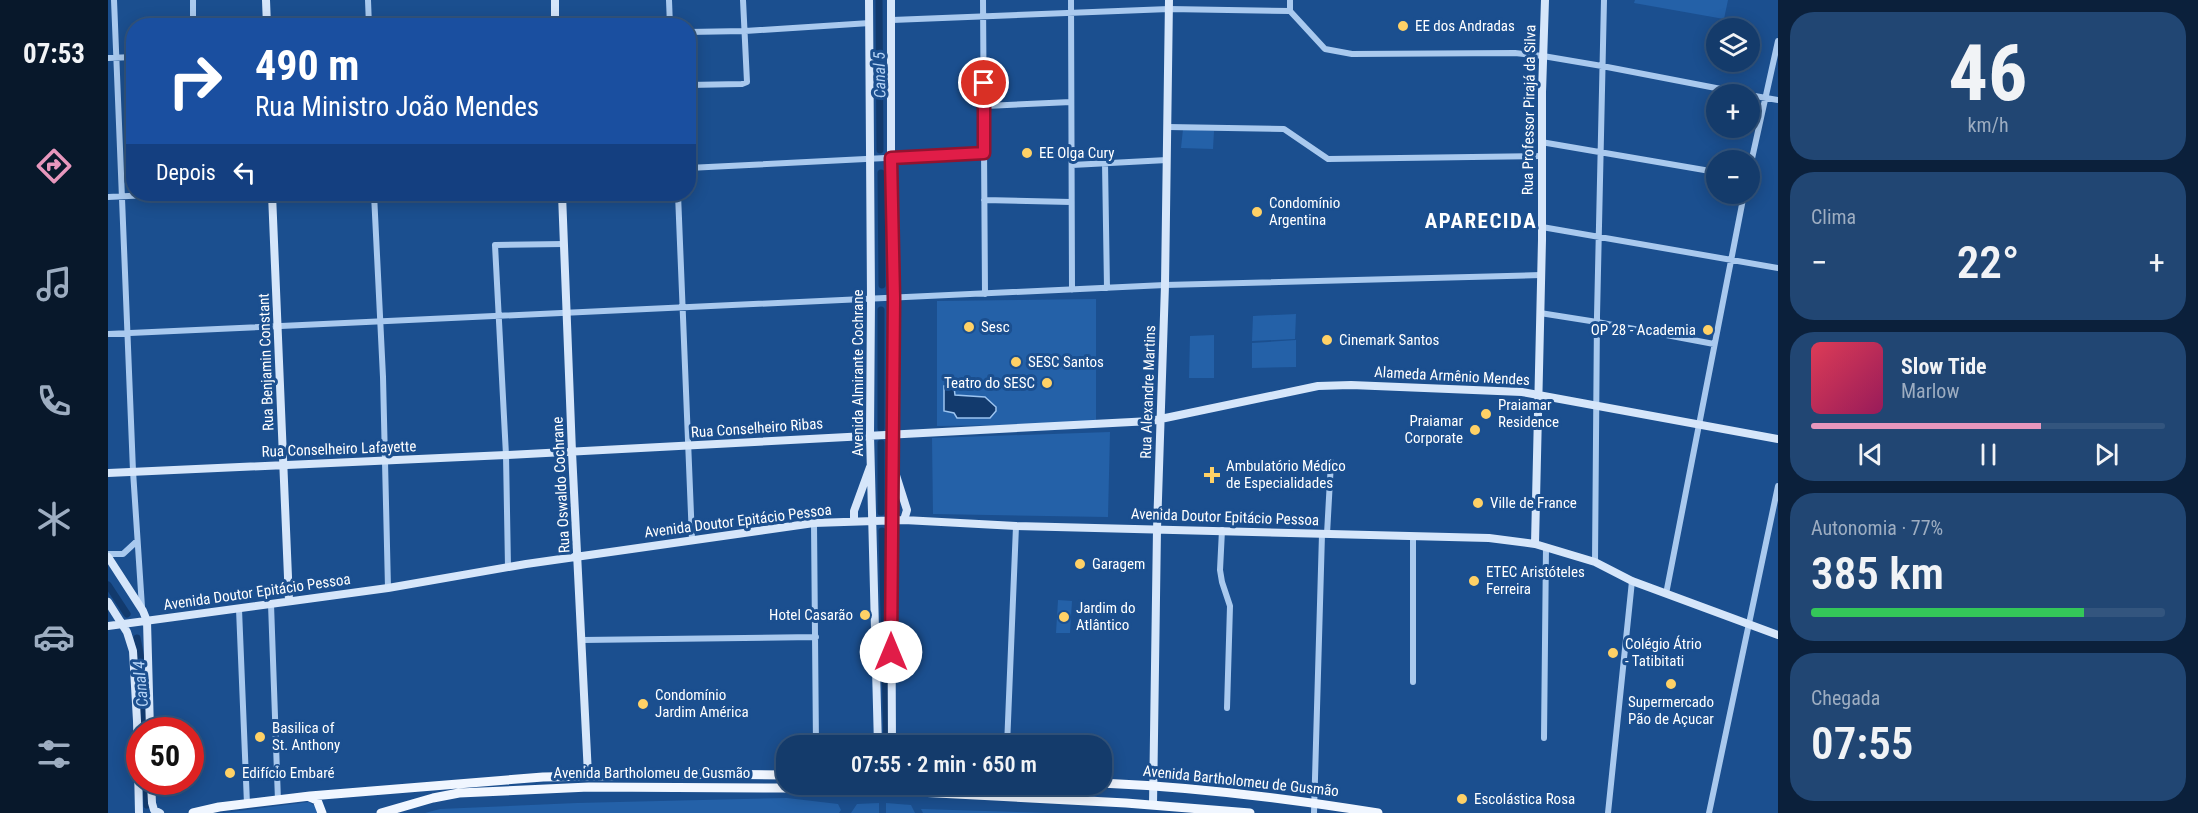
<!DOCTYPE html>
<html lang="pt">
<meta charset="utf-8">
<style>
:root{--surface:#143b6b;--page:#214673;--text:#f1f3f6;--muted:#9dadc1;--line:#33557e;--accent:#e797bd}
body{margin:0;font-family:"Roboto Condensed",sans-serif;background:var(--page);color:var(--text);height:100vh;display:flex;flex-direction:column;font-size:22px;white-space:nowrap}
*{box-sizing:border-box;margin:0}
p{font-size:20px;color:var(--muted)}
.icon{flex:none;width:33px;height:33px;fill:none;stroke:currentColor;stroke-width:2;stroke-linecap:round;stroke-linejoin:round}
.map{position:relative;flex:1;overflow:hidden}
.side{display:flex;flex-direction:column;gap:12px;padding:12px;background:#0b203b;width:420px}
.side>*{flex:none}
.guide{position:absolute;left:18px;top:18px;width:570px;height:183px;border-radius:24px;box-shadow:0 3px 15px #0003,0 0 0 2px var(--line);background:#1a4fa0;color:#fff;overflow:hidden}
.buttons{position:absolute;left:1598px;top:18px;display:grid;gap:12px}
.buttons a{display:grid;place-items:center;width:54px;height:54px;border-radius:50%;background:var(--surface);box-shadow:0 3px 15px #0003,0 0 0 2px var(--line);font-size:30px}
.speed{position:absolute;left:18px;top:717px;display:flex;gap:12px;font-size:30px;font-weight:700;text-align:center}
.speed>*{display:grid;place-content:center;width:78px;height:78px;border-radius:50%;background:var(--surface);box-shadow:0 3px 15px #0003,0 0 0 2px var(--line);line-height:1}
.speed .limit{border:9px solid #d22;background:#fff;color:#111}
.pin{position:absolute;display:grid;place-items:center;width:51px;height:51px;color:#fff;margin:-26px;border:3px solid #fff;border-radius:50%;box-shadow:0 2px 6px #0007}
.me{position:absolute;width:66px;margin:-33px;rotate:0deg;stroke-linejoin:round;filter:drop-shadow(0 0 4px #0008)}
.turn{display:flex;align-items:center;gap:21px;height:126px;padding:0 30px;font-size:27px}
.turn .icon{width:78px;height:78px;stroke-width:2.5}
.turn b{display:block;font-size:42px;line-height:51px}
.then{display:flex;align-items:center;height:57px;padding:0 30px;background:#0003;gap:12px;font-size:22px}
.big{font-size:45px;font-weight:600;line-height:1.1}
.side .card{flex:1;display:flex;flex-direction:column;justify-content:center;gap:9px;min-width:0;padding:0 21px;border-radius:24px;background:var(--page)}
.side .dial{align-items:center;gap:0}
.dial b{font-size:78px;line-height:1}
.song{display:flex;align-items:center;gap:18px}
.cover{width:72px;height:72px;border-radius:9px;background:linear-gradient(135deg,hsl(350 70% 55%),hsl(330 70% 35%))}
.played{height:6px;border-radius:3px;background:linear-gradient(90deg,var(--accent) 65%,var(--line) 65%)}
.keys{display:flex;justify-content:space-around;direction:ltr}
.heat{display:flex;justify-content:space-between;align-items:center;font-size:33px;direction:ltr}
.charge{height:9px;border-radius:4px;background:linear-gradient(90deg,#34c759 77%,var(--line) 0)}
.trip{position:absolute;left:668px;top:735px;width:336px;height:60px;border-radius:24px;background:var(--surface);box-shadow:0 3px 15px #0003,0 0 0 2px var(--line);font-weight:600;line-height:60px;text-align:center}
main{display:flex;flex:1;min-height:0}
.tabs{display:flex;flex-direction:column;width:108px;justify-content:space-around;align-items:center;background:#08182b;color:var(--muted)}
.tabs .icon{width:42px;height:42px}
.tabs .selected{color:var(--accent)}
.tabs b{font-size:27px;color:var(--text)}
.map>svg:first-child{display:block}
</style>
<main>
<nav class="tabs">
<b>07:53</b>
<svg class="icon selected" aria-label="directions" viewBox="0 0 24 24"><path d="M12 3l9 9-9 9-9-9zM9 14v-3h6M13 9l2 2-2 2"/></svg>
<svg class="icon" aria-label="music" viewBox="0 0 24 24"><path d="M9 18V5l10-2v13"/><circle cx="6" cy="18" r="3"/><circle cx="16" cy="16" r="3"/></svg>
<svg class="icon" aria-label="phone" viewBox="0 0 24 24"><path d="M5 4h4l2 5-3 2q2 4 5 5l2-3 5 2v4C11 20 4 13 5 4z"/></svg>
<svg class="icon" aria-label="climate" viewBox="0 0 24 24"><path d="M12 3v18M4 7l16 10M4 17L20 7"/></svg>
<svg class="icon" aria-label="car" viewBox="0 0 24 24"><path d="M5 17H2v-5l4-1 3-4h7l3 4 3 1v5h-3M9 17h6M6 11h13"/><circle cx="7" cy="17" r="2"/><circle cx="17" cy="17" r="2"/></svg>
<svg class="icon" aria-label="filters" viewBox="0 0 24 24"><path d="M4 7h16M4 17h16"/><circle cx="9" cy="7" r="2"/><circle cx="15" cy="17" r="2"/></svg>
</nav>
<div class="map">
<svg width="1670" height="813" viewBox="0 0 1670 813">
<rect width="100%" height="100%" fill="#1b4f8f"/>
<path fill="#2461a8" d="M1527,0h93l-4,19 -90,-16z
M1075,129l31,2 -1,18 -32,-1z
M988,299v125l-159,2v-125z
M1188,314l-1,25 -43,2 1,-25z
M1106,335v43h-25l1,-42z
M1188,340v27l-44,1v-25z
M1002,432l-2,85 -175,-3 -1,-76z
M950,600l14,1 -2,32h-14z
M679,798l51,6 3,6 -2,3h-414l15,-4 137,-6z
M201,802l7,5 2,6h-94z
M771,803v10h-28l6,-9z
M778,803l25,2 4,8h-29z
M813,809l127,4h-125z"/>
<path fill="#123a6d" stroke="#9cc4f0" stroke-width="1.5" d="M836,386l10,1 1,8 30,2 11,10v4l-6,7h-33l-3,-5 -10,-2z"/>
<g fill="none" stroke-linecap="round" stroke-linejoin="round">
<path stroke="#123a6d" stroke-width="7" d="M771,0l1,150
M773,173l1,112
M773,310v118
M773,512v-69
M774,531l5,215
M0,585l19,29
M29,638l4,20 3,72
M38,782l1,23"/>
<path stroke="#a9c9ee" stroke-width="6" d="M6,0l19,471 9,136
M85,0v26
M260,0l1,26
M561,0l1,26
M875,0l2,294
M963,0l1,290
M1182,11v-11
M784,20l277,-11 121,2 35,38 27,5 163,-1 28,3 59,10 145,28
M580,32l57,-1 125,-8
M0,58l26,-1
M580,85l54,-1 5,-2 -4,-82
M1641,95l29,5
M877,106l86,-4
M1060,127l116,2 44,30 214,-3
M1433,142l175,30
M997,163l2,125
M964,165l95,-5
M580,168l296,-15
M1641,172l29,-131
M266,194l9,183 5,211
M570,194l14,345
M0,197l62,-3
M876,200l87,2
M1434,227l236,41
M1432,313l57,9 117,22
M0,334l1057,-49 376,-10
M706,523l2,223
M1114,530l-2,40 2,12 8,24 -3,102
M1219,534l4,-72
M1305,536v146
M0,554h15l14,-13
M1487,562l2,-246 7,-316
M400,567l-2,-112 -11,-210 69,-1
M1558,594l78,-400
M163,604l7,197
M131,609l8,195
M474,640l234,-3
M1436,738l2,-191
M899,746l9,-220
M896,797l1,-13
M1206,813l8,-279
M1500,813l24,-232
M1601,813l69,-327"/>
<path stroke="#d6e6fa" stroke-width="8" d="M158,0l1,26
M447,0v26
M761,0l2,299 -1,136 8,311
M783,0v158l3,140 -3,222 1,226
M164,194l17,407
M454,194l10,258 16,323
M786,469l13,41 -3,10
M0,473l398,-18 645,-34 167,-35 33,-1 171,7 256,47
M746,521v-10l16,-44
M1427,544l7,-304v-148l3,-92
M0,557l35,54 4,10 3,109
M0,602l19,30 6,19 4,70 2,92
M0,626l280,-38 138,-24 288,-41 90,-3 112,6 473,12 46,6 60,18 37,19 146,54
M43,782l1,21 2,7 6,3
M1045,805l4,-276 8,-244 4,-285"/>
<path stroke="#f0f6ff" stroke-width="9" d="M993,783c93,4 185,15 277,30
M202,797l7,3 5,13
M85,813l26,-6 91,-11 233,-19 156,-3 87,1
M273,813l52,-15 26,-5 130,-6 197,1 113,3 227,12 124,10"/>
</g>
<g fill="none" stroke-linecap="round" stroke-linejoin="round">
<defs>
<path id="route" d="M783,652l3,-354 -3,-140 93,-5v-70"/>
</defs>
<use href="#route" stroke="#92132f" stroke-width="15"/>
<use href="#route" stroke="#e11d48" stroke-width="10"/>
</g>
<g fill="#ffd166" stroke="#1b4f8f" stroke-width="2">
<circle cx="1295" cy="26" r="6"/>
<circle cx="919" cy="153" r="6"/>
<circle cx="1149" cy="212" r="6"/>
<circle cx="861" cy="327" r="6"/>
<circle cx="1600" cy="330" r="6"/>
<circle cx="1219" cy="340" r="6"/>
<circle cx="908" cy="362" r="6"/>
<circle cx="939" cy="383" r="6"/>
<circle cx="1378" cy="414" r="6"/>
<circle cx="1367" cy="430" r="6"/>
<path d="M1101 466h6v6h6v6h-6v6h-6v-6h-6v-6h6z"/>
<circle cx="1370" cy="503" r="6"/>
<circle cx="972" cy="564" r="6"/>
<circle cx="1366" cy="581" r="6"/>
<circle cx="757" cy="615" r="6"/>
<circle cx="956" cy="617" r="6"/>
<circle cx="1505" cy="653" r="6"/>
<circle cx="1563" cy="684" r="6"/>
<circle cx="535" cy="704" r="6"/>
<circle cx="152" cy="737" r="6"/>
<circle cx="122" cy="773" r="6"/>
<circle cx="1354" cy="799" r="6"/>
</g>
<g text-anchor="middle" stroke-width="6" stroke-linejoin="round" paint-order="stroke">
<g font-size="15" fill="#fff" stroke="#1b4f8f" text-anchor="start">
<text x="1307" y="31">EE dos Andradas</text>
<text x="931" y="158">EE Olga Cury</text>
<text x="1161" y="208">Condomínio<tspan x="1161" dy="17">Argentina</tspan></text>
<text x="873" y="332">Sesc</text>
<text x="1588" y="335" text-anchor="end">OP 28 - Academia</text>
<text x="1231" y="345">Cinemark Santos</text>
<text x="920" y="367">SESC Santos</text>
<text x="927" y="388" text-anchor="end">Teatro do SESC</text>
<text x="1390" y="410">Praiamar<tspan x="1390" dy="17">Residence</tspan></text>
<text x="1355" y="426" text-anchor="end">Praiamar<tspan x="1355" dy="17">Corporate</tspan></text>
<text x="1118" y="471">Ambulatório Médico<tspan x="1118" dy="17">de Especialidades</tspan></text>
<text x="1382" y="508">Ville de France</text>
<text x="984" y="569">Garagem</text>
<text x="1378" y="577">ETEC Aristóteles<tspan x="1378" dy="17">Ferreira</tspan></text>
<text x="968" y="613">Jardim do<tspan x="968" dy="17">Atlântico</tspan></text>
<text x="745" y="620" text-anchor="end">Hotel Casarão</text>
<text x="1517" y="649">Colégio Átrio<tspan x="1517" dy="17">- Tatibitati</tspan></text>
<text x="547" y="700">Condomínio<tspan x="547" dy="17">Jardim América</tspan></text>
<text x="1563" y="707" text-anchor="middle">Supermercado<tspan x="1563" dy="17">Pão de Açucar</tspan></text>
<text x="164" y="733">Basilica of<tspan x="164" dy="17">St. Anthony</tspan></text>
<text x="134" y="778">Edifício Embaré</text>
<text x="1366" y="804">Escolástica Rosa</text>
</g>
<g font-size="15" fill="#fff" stroke="#1b4f8f">
<text transform="translate(1421 110) rotate(-89)" y="5">Rua Professor Pirajá da Silva</text>
<text transform="translate(158 362) rotate(-92)" y="5">Rua Benjamin Constant</text>
<text transform="translate(750 373) rotate(-90)" y="5">Avenida Almirante Cochrane</text>
<text transform="translate(1344 376) rotate(3)" y="5">Alameda Armênio Mendes</text>
<text transform="translate(1040 392) rotate(-88)" y="5">Rua Alexandre Martins</text>
<text transform="translate(649 428) rotate(-4)" y="5">Rua Conselheiro Ribas</text>
<text transform="translate(231 449) rotate(-2)" y="5">Rua Conselheiro Lafayette</text>
<text transform="translate(453 485) rotate(-93)" y="5">Rua Oswaldo Cochrane</text>
<text transform="translate(1117 517) rotate(2)" y="5">Avenida Doutor Epitácio Pessoa</text>
<text transform="translate(630 521) rotate(-7)" y="5">Avenida Doutor Epitácio Pessoa</text>
<text transform="translate(149 592) rotate(-8)" y="5">Avenida Doutor Epitácio Pessoa</text>
<text x="544" y="778">Avenida Bartholomeu de Gusmão</text>
<text transform="translate(1133 781) rotate(6)" y="5">Avenida Bartholomeu de Gusmão</text>
</g>
<g font-size="16" font-style="italic" fill="#b5d3f5" stroke="#1b4f8f">
<text transform="translate(771 75) rotate(-91)" y="6">Canal 5</text>
<text transform="translate(32 684) rotate(-95)" y="6">Canal 4</text>
</g>
<g font-size="21" font-weight="bold" letter-spacing="1.5" fill="#fff" stroke="#1b4f8f">
<text x="1373" y="228">APARECIDA</text>
</g>
</g>
</svg>
<div class="buttons">
<a><svg class="icon" aria-label="layers" viewBox="0 0 24 24"><path d="M12 4l9 5-9 5-9-5zM3 14l9 5 9-5"/></svg></a>
<a>+</a>
<a>−</a>
</div>
<div class="speed"><div class="limit">50</div></div>
<div class="pin" style="left:876px;top:83px;background:#d93025"><svg class="icon" aria-label="arrive" viewBox="0 0 24 24"><path d="M6 21V4h12l-3 4 3 4H6"/></svg></div>
<svg class="me" style="left:783px;top:652px" viewBox="-20 -20 40 40"><circle r="19" fill="#fff"/><path d="M0-13L10 11 0 6-10 11z" fill="#e11d48"/></svg>
<div class="trip">07:55 · 2 min · 650 m</div>
<div class="guide">
<div class="turn"><svg class="icon" aria-label="right" viewBox="0 0 24 24"><path d="M7 20v-9h11M14 6l5 5-5 5"/></svg><div><b>490 m</b>Rua Ministro João Mendes</div></div>
<div class="then">Depois<svg class="icon" aria-label="left" viewBox="0 0 24 24"><path d="M17 20v-9H6M10 6l-5 5 5 5"/></svg></div>
</div>
</div>
<section class="side">
<div class="card dial"><b>46</b><p>km/h</p></div>
<div class="card"><p>Clima</p>
<div class="heat"><a>−</a><b class="big">22°</b><a>+</a></div>
</div>
<div class="card">
<div class="song"><i class="cover"></i><div><b>Slow Tide</b><p>Marlow</p></div></div>
<div class="played"></div>
<div class="keys"><svg class="icon" aria-label="previous" viewBox="0 0 24 24"><path d="M18 5L8 12l10 7zM5 5v14"/></svg><svg class="icon" aria-label="pause" viewBox="0 0 24 24"><path d="M8 5v14M16 5v14"/></svg><svg class="icon" aria-label="next" viewBox="0 0 24 24"><path d="M6 5l10 7-10 7zM19 5v14"/></svg></div>
</div>
<div class="card"><p>Autonomia · 77%</p><b class="big">385 km</b><div class="charge"></div></div>
<div class="card"><p>Chegada</p><b class="big">07:55</b></div>
</section>
</main>
